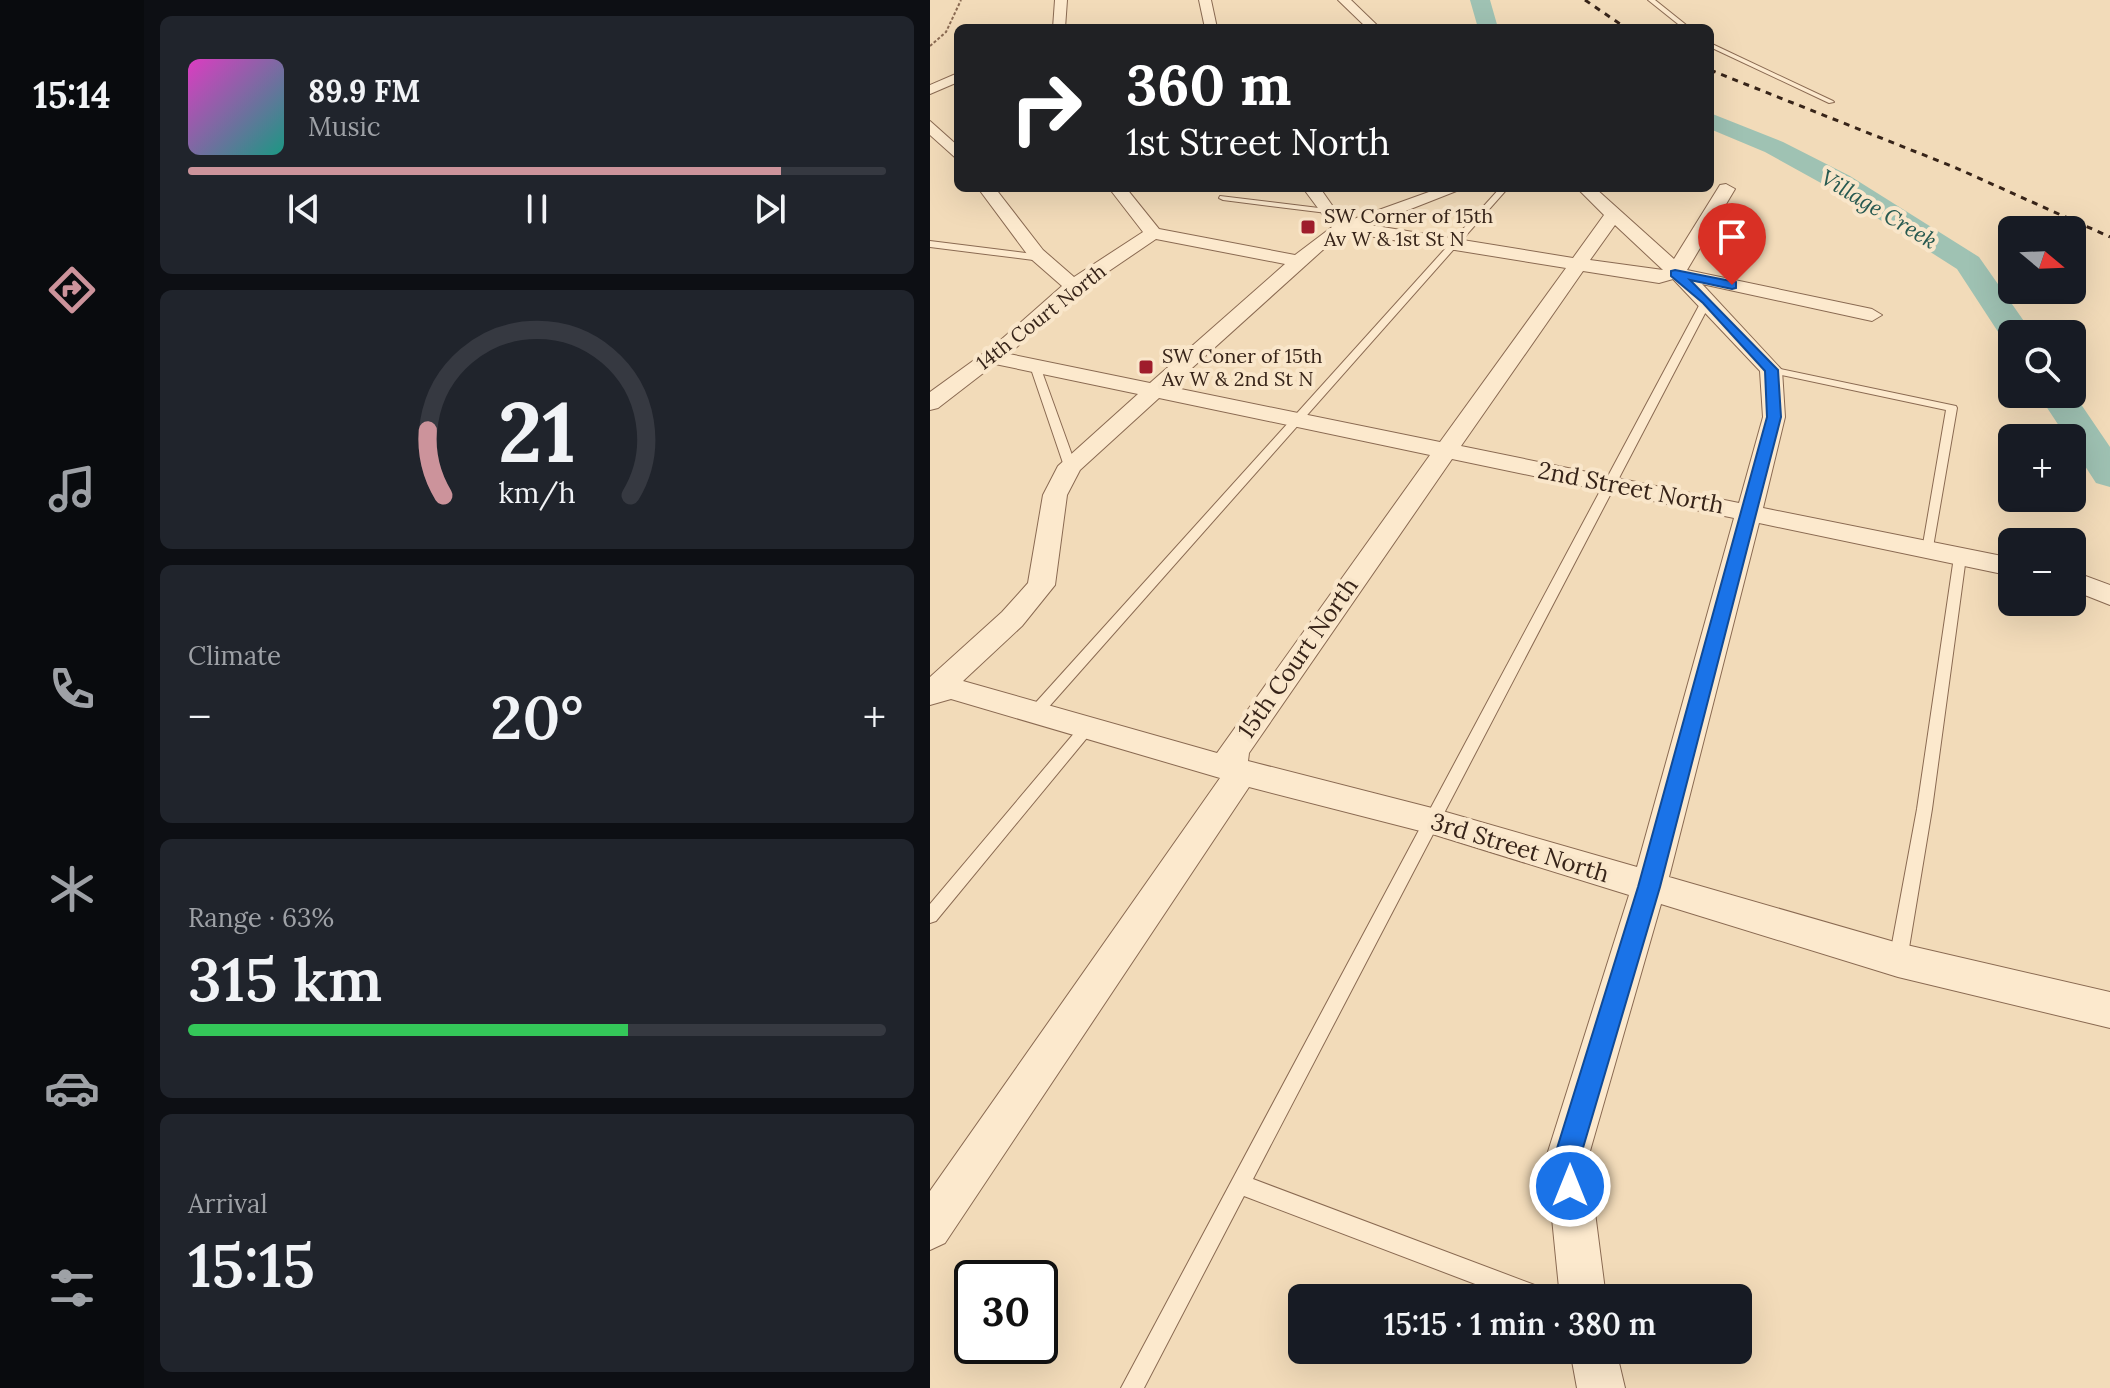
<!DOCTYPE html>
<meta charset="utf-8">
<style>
:root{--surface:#171b24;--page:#20242c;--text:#f1f3f6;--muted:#9ea1a6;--line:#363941;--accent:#cc939b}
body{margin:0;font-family:Lora,serif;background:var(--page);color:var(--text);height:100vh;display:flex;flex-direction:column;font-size:30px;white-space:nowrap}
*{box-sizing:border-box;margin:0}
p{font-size:26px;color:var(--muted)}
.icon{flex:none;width:44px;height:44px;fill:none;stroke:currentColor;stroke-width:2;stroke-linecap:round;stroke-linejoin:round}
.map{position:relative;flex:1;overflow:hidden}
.details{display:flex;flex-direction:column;gap:16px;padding:16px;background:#0d0f14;width:786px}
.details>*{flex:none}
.guide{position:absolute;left:24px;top:24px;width:760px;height:168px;border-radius:12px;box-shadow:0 8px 32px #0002;background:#202124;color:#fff;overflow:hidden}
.needle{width:52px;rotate:109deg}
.fabs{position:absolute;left:1068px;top:216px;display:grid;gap:16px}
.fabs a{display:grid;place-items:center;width:88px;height:88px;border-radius:12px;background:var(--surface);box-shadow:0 8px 32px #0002;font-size:40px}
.speed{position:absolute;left:24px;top:1260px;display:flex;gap:16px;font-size:40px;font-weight:700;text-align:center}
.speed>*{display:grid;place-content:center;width:104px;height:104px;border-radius:50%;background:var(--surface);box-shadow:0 8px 32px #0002;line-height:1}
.speed .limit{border:4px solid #111;border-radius:12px;background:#fff;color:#111}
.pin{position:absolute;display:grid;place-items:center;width:68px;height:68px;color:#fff;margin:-82px -34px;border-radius:50% 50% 50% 0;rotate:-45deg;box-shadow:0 0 8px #0007}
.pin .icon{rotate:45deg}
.me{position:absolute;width:88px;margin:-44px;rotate:0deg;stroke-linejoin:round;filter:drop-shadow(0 0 6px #0008)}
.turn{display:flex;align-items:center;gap:28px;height:168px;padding:0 40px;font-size:36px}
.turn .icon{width:104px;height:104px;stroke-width:2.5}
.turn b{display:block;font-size:56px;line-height:68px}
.big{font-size:60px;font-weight:600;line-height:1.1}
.details .widget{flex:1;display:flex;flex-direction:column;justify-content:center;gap:12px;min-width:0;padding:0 28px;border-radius:12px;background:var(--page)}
.details .dial{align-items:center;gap:0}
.dial svg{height:208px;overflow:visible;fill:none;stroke:var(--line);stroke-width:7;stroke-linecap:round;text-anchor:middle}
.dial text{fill:var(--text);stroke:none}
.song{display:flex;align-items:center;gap:24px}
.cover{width:96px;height:96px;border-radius:12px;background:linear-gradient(135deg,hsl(310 70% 55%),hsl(170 70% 35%))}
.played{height:8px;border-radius:4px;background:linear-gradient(90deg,var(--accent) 85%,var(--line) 85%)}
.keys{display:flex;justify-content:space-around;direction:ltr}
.heat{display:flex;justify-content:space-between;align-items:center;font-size:44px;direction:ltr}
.charge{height:12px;border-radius:6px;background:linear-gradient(90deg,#34c759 63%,var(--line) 0)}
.trip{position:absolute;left:358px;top:1284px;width:464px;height:80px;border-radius:12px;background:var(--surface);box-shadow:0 8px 32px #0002;font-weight:600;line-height:80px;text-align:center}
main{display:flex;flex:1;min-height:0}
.tabs{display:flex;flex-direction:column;width:144px;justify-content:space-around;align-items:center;background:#090b0e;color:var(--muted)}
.tabs .icon{width:56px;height:56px}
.tabs .selected{color:var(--accent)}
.tabs b{font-size:36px;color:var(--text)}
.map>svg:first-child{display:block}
</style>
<main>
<nav class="tabs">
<b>15:14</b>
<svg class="icon selected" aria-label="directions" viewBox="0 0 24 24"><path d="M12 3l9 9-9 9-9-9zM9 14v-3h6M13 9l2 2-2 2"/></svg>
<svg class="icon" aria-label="music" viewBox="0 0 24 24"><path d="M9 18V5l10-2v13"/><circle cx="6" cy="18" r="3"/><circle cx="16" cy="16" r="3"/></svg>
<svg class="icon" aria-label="phone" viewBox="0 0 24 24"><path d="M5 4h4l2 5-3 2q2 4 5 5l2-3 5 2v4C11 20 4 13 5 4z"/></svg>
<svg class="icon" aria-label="climate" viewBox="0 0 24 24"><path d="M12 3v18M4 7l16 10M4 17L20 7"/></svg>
<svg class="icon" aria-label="car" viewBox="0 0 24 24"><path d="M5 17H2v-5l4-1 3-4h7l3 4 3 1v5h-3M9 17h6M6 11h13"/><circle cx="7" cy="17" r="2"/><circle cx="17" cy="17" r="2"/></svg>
<svg class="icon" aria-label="filters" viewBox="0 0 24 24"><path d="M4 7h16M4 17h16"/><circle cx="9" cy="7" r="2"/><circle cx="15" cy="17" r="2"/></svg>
</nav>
<section class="details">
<div class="widget">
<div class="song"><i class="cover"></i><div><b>89.9 FM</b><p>Music</p></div></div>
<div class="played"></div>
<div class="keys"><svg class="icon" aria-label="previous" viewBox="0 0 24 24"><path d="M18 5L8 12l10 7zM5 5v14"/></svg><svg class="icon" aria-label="pause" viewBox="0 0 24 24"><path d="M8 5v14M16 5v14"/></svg><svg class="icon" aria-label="next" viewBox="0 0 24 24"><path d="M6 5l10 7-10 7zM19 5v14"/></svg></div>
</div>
<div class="widget dial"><svg viewBox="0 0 100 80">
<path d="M14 69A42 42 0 1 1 86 69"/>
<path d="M14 69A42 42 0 0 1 8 44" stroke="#cc939b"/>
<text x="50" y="56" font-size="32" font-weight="700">21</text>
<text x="50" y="72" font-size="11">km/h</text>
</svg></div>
<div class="widget"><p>Climate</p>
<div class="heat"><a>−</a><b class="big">20°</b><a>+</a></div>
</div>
<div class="widget"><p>Range · 63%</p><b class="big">315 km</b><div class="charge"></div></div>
<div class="widget"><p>Arrival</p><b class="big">15:15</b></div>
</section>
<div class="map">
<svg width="1180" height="1388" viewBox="0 0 1180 1388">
<rect width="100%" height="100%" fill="#f2dbb9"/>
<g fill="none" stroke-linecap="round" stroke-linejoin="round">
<path fill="#9fc2b3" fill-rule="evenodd" d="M540,0h20l8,28h-20z
M780,113l73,29 67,34 129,81 54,77h-21v9l-8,-2 -47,-72 -127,-81 -65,-36 -55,-23z
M1142,391l38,56v40l-14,-4 -24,-37v-8h-5l-29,-44z"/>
<defs>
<path id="lane" d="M718,0h7l35,28h-7z
M780,43l123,58 1,1 -5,1 -119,-56z
M570,188h8l-469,530h-10l-2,-4 2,-4z
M290,196l107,13 4,2 -4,2 -104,-13 -4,-2z
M0,241l111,14 4,3 -4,3 -111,-14z
M777,297l5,3 -459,879 287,108 8,3 3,8h-39l-268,-102 -100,192h-23l581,-1088z
M105,363l5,3 36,100 -2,2 -4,1 -6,-3 -34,-100z
M841,367l185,39 1,2 -25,145 -4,1 -6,-4 24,-140 -179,-38v-4z
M1030,553l6,4 -34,252 -25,151 -3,5 -6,3 -6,-3 -3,-5 28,-151 37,-252z
M156,724l5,1 2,4 -2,4 -155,188 -6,2v-19l151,-179z"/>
<path id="street" d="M125,0h12l-2,28h-12z
M269,0h12l6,28h-12z
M408,0h13l29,28h-13z
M28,73v9l-28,12v-9z
M0,121l28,25v14l-28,-25z
M796,184l9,5 -48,81 185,39 10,6 -10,6 -170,-37 80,86 3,47 -22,91 249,50v18l-253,-53 -90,354 229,66 212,49v36l-212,-51 -237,-73 -73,254 18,140h-46l-14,-140 83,-263 -197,-61 -183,-47 -304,456 -15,7v-59l290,-413 -269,-79 -21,6v-28l72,-65 26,-29 15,-88 15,-29 80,-72 -143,-30 -57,44 -8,2v-18l65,-47 67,-59 -32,-28 -52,-70h17l48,62 31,27 69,-45 -34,-44h17l33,41 136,26 37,-28 -29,-39h17l21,30 7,3 92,-33h24l-94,37 203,33 31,-43 -27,-27h18l79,71 46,-74zM685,225l48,45 -73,-10zM420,233l216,35 -126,174 -269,-55 165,-149zM226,239l129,25 -135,119 -141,-29 72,-64zM653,271l76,12 14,-4 87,92 3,46 -24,86 -278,-57zM229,398l271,57 -213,298 -254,-72 59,-55 33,-41 12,-90 13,-25zM522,459l282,59 -97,349 -205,-59 -184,-47 1,-8z
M1142,571l38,14v20l-38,-15z
M640,1350h46l9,38h-48z"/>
</defs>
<use href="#lane" stroke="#8a6a52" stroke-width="2"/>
<use href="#street" stroke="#8a6a52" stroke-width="2"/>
<path stroke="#8a6a52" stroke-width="2" stroke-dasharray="3 2" stroke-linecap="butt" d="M0,46l16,-14 15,-32"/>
<use href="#lane" fill="#fce9cd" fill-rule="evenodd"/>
<use href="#street" fill="#fce9cd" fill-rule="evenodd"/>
<path stroke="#372419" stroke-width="3" stroke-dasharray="6 6" stroke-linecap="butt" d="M655,0l41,28
M780,70l244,97 156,70"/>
</g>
<path fill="#1a73e8" stroke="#114b97" stroke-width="2" d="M745,270l61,12v6l-4,1 -42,-9 88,90 3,47 -121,470 -80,271 3,28 -3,9 -10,4 -9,-4 -7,-37 84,-271 129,-470 -2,-46 -62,-68 -32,-27v-5z"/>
<g fill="#9f1d2c" stroke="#f9e6ca" stroke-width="3">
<rect x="370" y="219" width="16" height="16" rx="4"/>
<rect x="208" y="359" width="16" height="16" rx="4"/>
</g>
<g text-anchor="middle" stroke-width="8" stroke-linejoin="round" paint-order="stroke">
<g font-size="20" fill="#372419" stroke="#f9e6ca" text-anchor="start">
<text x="394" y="223">SW Corner of 15th<tspan x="394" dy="23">Av W &amp; 1st St N</tspan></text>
<text x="232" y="363">SW Coner of 15th<tspan x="232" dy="23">Av W &amp; 2nd St N</tspan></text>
</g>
<g font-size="20" fill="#372419" stroke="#f9e6ca">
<text transform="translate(111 317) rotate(-38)" y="7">14th Court North</text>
</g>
<g font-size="22" font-style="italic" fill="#275950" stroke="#f9e6ca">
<text transform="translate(949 209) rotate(31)" y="8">Village Creek</text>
</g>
<g font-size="24" fill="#372419" stroke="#f9e6ca">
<text transform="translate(701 488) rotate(11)" y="8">2nd Street North</text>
<text transform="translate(368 658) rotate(-55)" y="8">15th Court North</text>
<text transform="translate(590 848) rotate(17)" y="8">3rd Street North</text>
</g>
</g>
</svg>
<div class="fabs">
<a><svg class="needle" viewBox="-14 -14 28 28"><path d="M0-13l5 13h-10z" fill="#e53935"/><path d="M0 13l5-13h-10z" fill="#9ea1a6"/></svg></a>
<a><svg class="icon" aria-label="search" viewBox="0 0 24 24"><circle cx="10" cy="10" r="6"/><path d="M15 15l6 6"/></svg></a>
<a>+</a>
<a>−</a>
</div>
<div class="speed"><div class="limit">30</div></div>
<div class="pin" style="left:802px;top:285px;background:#d93025"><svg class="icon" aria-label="arrive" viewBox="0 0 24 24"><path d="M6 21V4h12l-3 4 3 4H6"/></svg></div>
<svg class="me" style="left:640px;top:1186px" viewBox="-20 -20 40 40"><circle r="17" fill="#1a73e8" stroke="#fff" stroke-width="3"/><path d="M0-11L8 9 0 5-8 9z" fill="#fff"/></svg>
<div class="trip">15:15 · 1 min · 380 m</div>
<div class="guide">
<div class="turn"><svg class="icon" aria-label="right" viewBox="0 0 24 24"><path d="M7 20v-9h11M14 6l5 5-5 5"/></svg><div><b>360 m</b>1st Street North</div></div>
</div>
</div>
</main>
